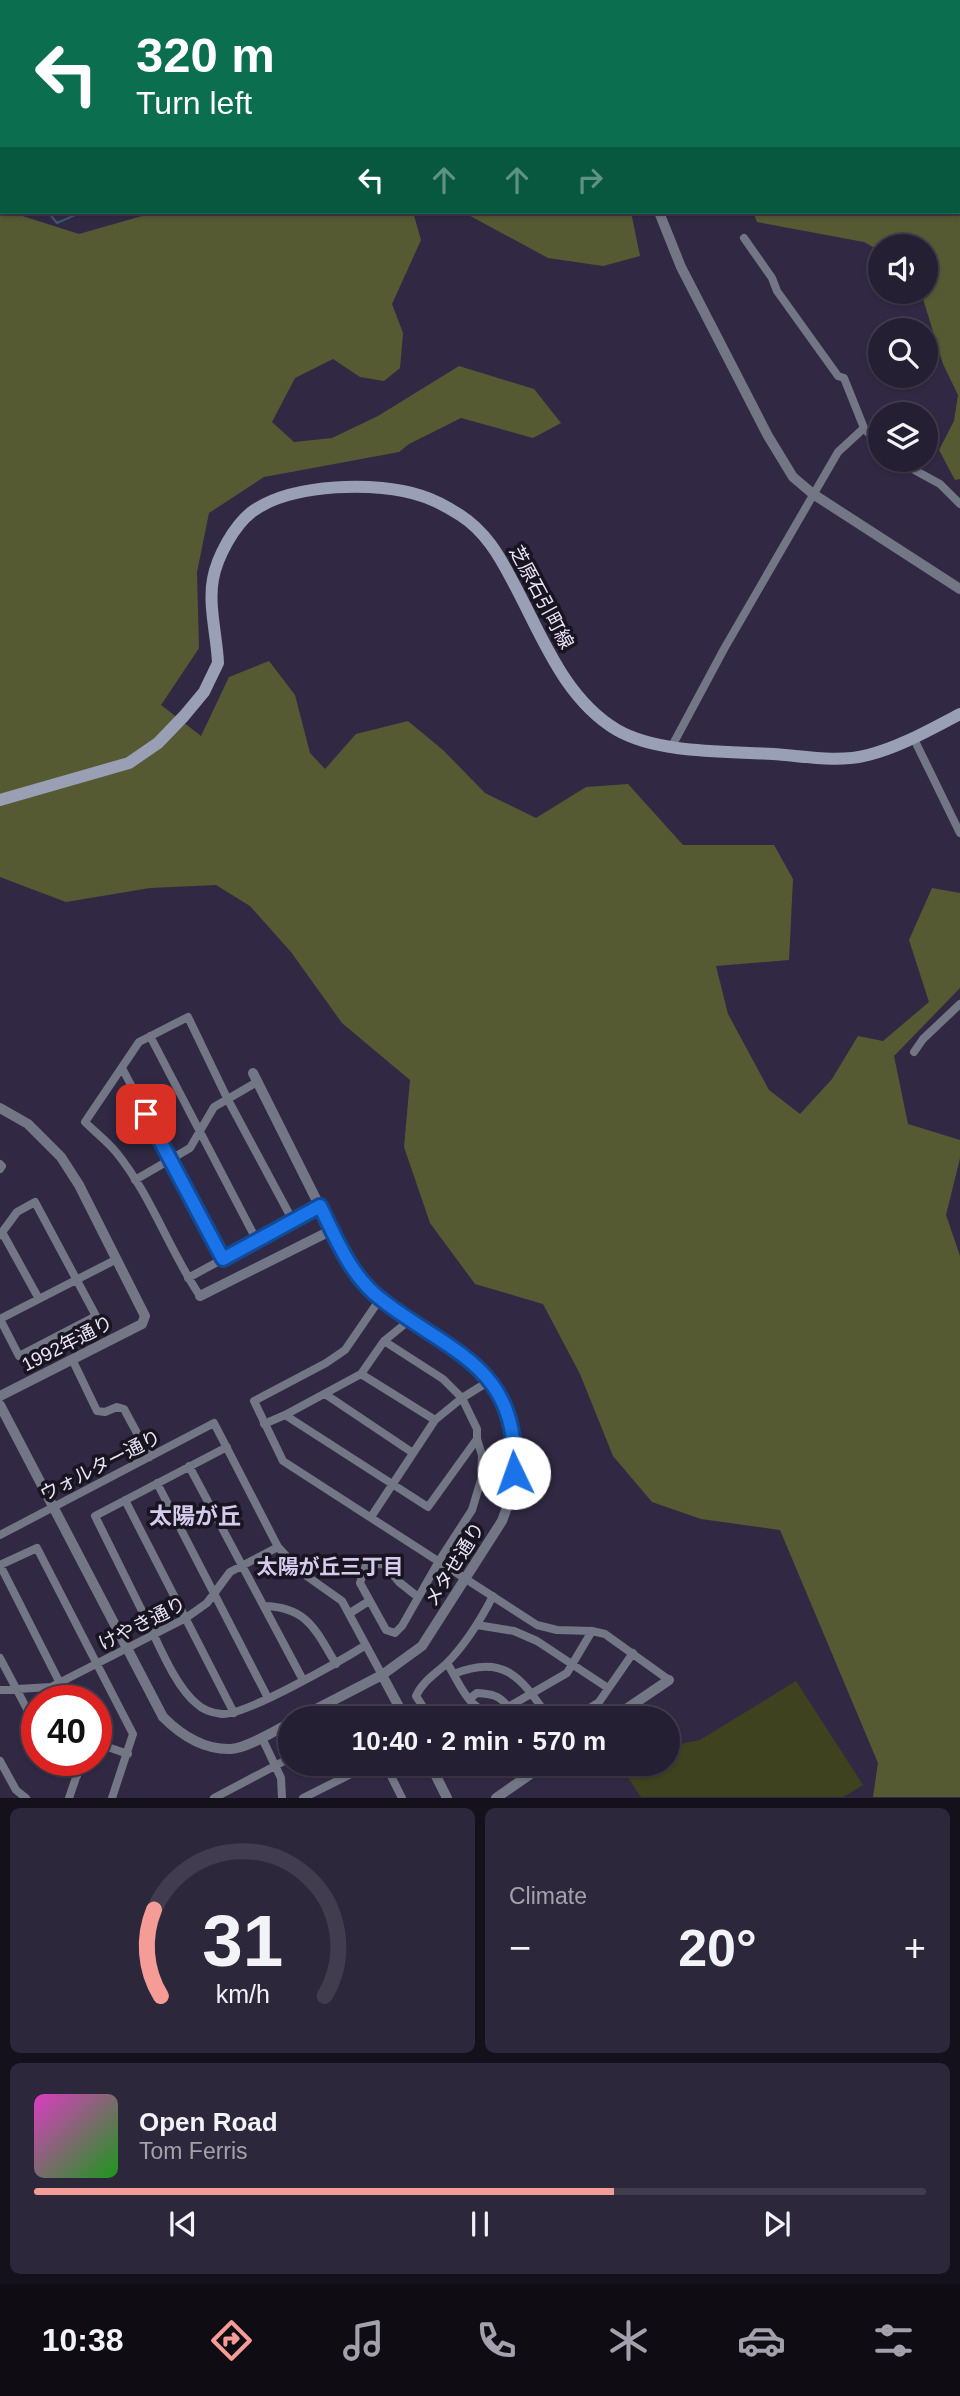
<!DOCTYPE html>
<meta charset="utf-8">
<style>
:root{--surface:#251f33;--page:#2d273b;--text:#f1f3f6;--muted:#a3a2ac;--line:#423d4e;--accent:#f59c96}
body{margin:0;font-family:Arial,"Noto Sans JP",sans-serif;background:var(--page);color:var(--text);height:100vh;display:flex;flex-direction:column;font-size:26px;white-space:nowrap}
*{box-sizing:border-box;margin:0}
p{font-size:23px;color:var(--muted)}
.icon{flex:none;width:38px;height:38px;fill:none;stroke:currentColor;stroke-width:2;stroke-linecap:round;stroke-linejoin:round}
.map{position:relative;height:1798px;overflow:hidden}
.side{display:flex;flex-direction:column;gap:10px;padding:10px;background:#14111c;flex:1}
.side>*{flex:none}
.guide{position:absolute;left:0px;top:0px;width:961px;height:214px;box-shadow:0 2px 5px #0004,0 0 0 2px var(--line);background:#0b6e4f;color:#fff;overflow:hidden}
.buttons{position:absolute;left:868px;top:234px;display:grid;gap:14px}
.buttons a{display:grid;place-items:center;width:70px;height:70px;border-radius:50%;background:var(--surface);box-shadow:0 2px 5px #0004,0 0 0 2px var(--line);font-size:35px}
.speed{position:absolute;left:21px;top:1685px;display:flex;gap:14px;font-size:35px;font-weight:700;text-align:center}
.speed>*{display:grid;place-content:center;width:91px;height:91px;border-radius:50%;background:var(--surface);box-shadow:0 2px 5px #0004,0 0 0 2px var(--line);line-height:1}
.speed .limit{border:10px solid #d22;background:#fff;color:#111}
.pin{position:absolute;display:grid;place-items:center;width:60px;height:60px;color:#fff;margin:-30px;border-radius:14px;box-shadow:0 4px 10px #0006}
.me{position:absolute;width:77px;margin:-38px;rotate:357deg;stroke-linejoin:round;filter:drop-shadow(0 0 5px #0008)}
.turn{display:flex;align-items:center;gap:24px;height:147px;padding:0 21px;font-size:32px}
.turn .icon{width:91px;height:91px;stroke-width:2.5}
.turn b{display:block;font-size:49px;line-height:60px}
.lanes{display:flex;align-items:center;height:66px;padding:0 21px;background:#0003;justify-content:center;gap:35px;direction:ltr}
.lanes .off{opacity:.35}
.big{font-size:52px;font-weight:700;line-height:1.1}
.side .widget{flex:1;display:flex;flex-direction:column;justify-content:center;gap:10px;min-width:0;padding:0 24px;border-radius:10px;background:var(--page)}
.side .dial{align-items:center;gap:0}
.dial svg{height:182px;overflow:visible;fill:none;stroke:var(--line);stroke-width:7;stroke-linecap:round;text-anchor:middle}
.dial text{fill:var(--text);stroke:none}
.song{display:flex;align-items:center;gap:21px}
.cover{width:84px;height:84px;border-radius:10px;background:linear-gradient(135deg,hsl(310 70% 55%),hsl(120 70% 35%))}
.played{height:7px;border-radius:4px;background:linear-gradient(90deg,var(--accent) 65%,var(--line) 65%)}
.keys{display:flex;justify-content:space-around;direction:ltr}
.heat{display:flex;justify-content:space-between;align-items:center;font-size:38px;direction:ltr}
.side .tiles{flex:1;display:grid;gap:10px;grid-template-columns:1fr 1fr}
.widget:last-child{grid-column:span 2}
.trip{position:absolute;left:278px;top:1706px;width:402px;height:70px;border-radius:35px;background:var(--surface);box-shadow:0 2px 5px #0004,0 0 0 2px var(--line);font-weight:700;line-height:70px;text-align:center}
.dock{display:flex;height:112px;justify-content:space-around;align-items:center;background:#0f0c14;color:var(--muted)}
.dock .icon{width:49px;height:49px}
.dock .active{color:var(--accent)}
.dock b{font-size:32px;color:var(--text)}
.map>svg:first-child{display:block}
</style>
<div class="map">
<svg width="960" height="1798" viewBox="0 0 960 1798">
<rect width="100%" height="100%" fill="#312944"/>
<path fill="#3f421e" d="M796,1681l67,104 -20,12h-202l-16,-24 14,-9h29l1,-18 31,-6z"/>
<path fill="#565a33" d="M103,0h439v2h-439z
M715,0h245v479l-5,1 -16,-30 15,-29 4,-26 -15,-31 -22,-72h5v-45h-46v4l-16,-9 -107,-20 -4,-10h206v-210z
M0,212h10l69,22 77,-22h257l8,28 -29,64 11,29 -3,35 -16,13 -24,-4 -27,-18 -38,19 -23,44 22,20 38,-4 46,-22 81,-50 75,23 27,34 -28,15 -72,-20 -52,26 -10,8 -135,25 -55,36 -12,59 2,76 -38,57 40,31 28,-59 40,-16 26,34 15,58 15,16 31,-35 52,-13 36,30 41,42 51,25 50,-31 42,-3 55,61h91l19,34 -4,81 -73,6 12,48 41,76 31,24 32,-35 26,-43 25,5 46,-39 -20,-62 23,-52 28,5v95l-66,68 14,68 52,16v18l-14,57 14,41v541h-87l5,-34 -98,-233 -79,-11 -49,-17 -39,-46 -33,-82 -37,-70 -68,-20 -45,-61 -26,-76 6,-67 -68,-57 -51,-71 -41,-46 -34,-21 -66,3 -84,14 -66,-25z
M463,212h168l9,44 -37,10 -55,-8z"/>
<g fill="none" stroke-linecap="round" stroke-linejoin="round">
<path stroke="#3d5674" stroke-width="2" d="M0,206l2,1
M10,212l6,3 5,-3
M48,212l9,11 25,-11"/>
<path stroke="#737785" stroke-width="8" d="M744,238l28,40 5,13 61,85 6,2 20,50 16,18
M896,460l44,24 20,20
M913,737l47,96
M672,746l52,-97 114,-197 26,-24
M150,1036l107,205
M914,1052l9,-13 37,-35
M122,1068l101,191
M0,1164l2,2 -2,3
M135,1180l55,-32 24,-41 43,-25
M293,1221l27,-15
M2,1232l37,67
M0,1235l17,-23 18,-10 61,114 -77,40 -19,-37
M188,1278l105,-57 -66,-123 -39,-81 -49,25 -54,80c10,10 22,19 31,30 35,43 53,98 84,144
M380,1299l-35,51 -19,13 -72,38 29,60 254,164 20,5 35,1 13,3 64,46
M0,1319l117,-60
M384,1341l59,38 19,19 15,31v10l5,16 -1,25 -9,30 -33,51 -37,65 -7,7 -9,-3 -26,-47 6,-18 18,-1 15,18 19,15
M72,1359l25,52 8,1 12,-5 7,2 26,48
M361,1374l74,46
M325,1394l88,59
M285,1415l143,92 49,-68
M264,1424l21,-9 76,-41 23,-33 27,-22
M227,1447l-132,69c18,37 37,74 55,111 11,23 27,61 47,77 6,6 16,9 25,10 23,2 120,-54 144,-69
M189,1466l114,214
M157,1483l111,215
M125,1500l109,213
M371,1517l64,-97 27,-22 29,-18
M0,1535l214,-112 64,124 23,25 41,29 40,74
M0,1565l37,-17 96,186 -21,64
M0,1565l69,136
M264,1606c44,1 52,25 72,58
M350,1613l19,-12
M477,1625l37,6 23,10 71,47
M0,1658l37,70
M447,1663c14,22 22,51 51,50l69,-40 25,-42
M454,1674c51,-21 68,5 95,44
M0,1690l51,-3 135,-69 21,-15 23,-31 48,-25
M469,1699l8,-6c14,1 23,2 31,14
M430,1718l-14,-22c6,-14 19,-22 30,-32 20,-20 34,-43 47,-68
M574,1718l25,-16 34,-49
M262,1738l19,40 1,20
M96,1743l32,11
M55,1760l4,7 18,9
M0,1761l16,29 10,8
M385,1764l17,34
M69,1798l13,-38
M214,1798l76,-40
M303,1798l68,-34"/>
<path stroke="#737785" stroke-width="10" d="M0,73h2
M659,212l22,55 87,169 25,41 20,17 147,95
M253,1073l97,194 30,32 84,56 27,25 17,36 7,39 -2,36 -11,30 -80,125 -40,29 -83,43
M0,1108l28,16 33,33 18,28 66,131 -3,8 -142,72
M200,1296l132,-66
M0,1405l163,312c18,18 41,33 68,32 16,-1 44,-18 59,-26
M382,1675l23,43
M613,1718l56,-38
M430,1764l17,34
M496,1798l49,-34"/>
<path stroke="#99a0b6" stroke-width="12" d="M0,800l129,-37 29,-20 26,-27 20,-24 14,-29c-1,-26 -10,-58 -5,-84 4,-22 21,-54 40,-68 40,-28 124,-30 169,-15 13,4 27,12 38,19 25,16 39,40 52,65 29,53 51,118 105,150 42,24 109,21 156,24 30,2 65,9 95,1 32,-8 63,-26 92,-41"/>
</g>
<g fill="none" stroke-linecap="round" stroke-linejoin="round">
<defs>
<path id="route" d="M146,1114l77,145 97,-53c17,34 31,71 62,94 68,53 138,66 132,173"/>
</defs>
<use href="#route" stroke="#114b97" stroke-width="18"/>
<use href="#route" stroke="#1a73e8" stroke-width="12"/>
</g>
<g text-anchor="middle" stroke-width="7" stroke-linejoin="round" paint-order="stroke">
<g font-size="19" fill="#e9e4f6" stroke="#181420">
<text transform="translate(542 597) rotate(62)" y="7">芝原石引町線</text>
<text transform="translate(67 1343) rotate(-27)" y="7">1992年通り</text>
<text transform="translate(100 1465) rotate(-27)" y="7">ウォルター通り</text>
<text transform="translate(454 1564) rotate(-58)" y="7">メタせ通り</text>
<text transform="translate(142 1623) rotate(-27)" y="7">けやき通り</text>
</g>
<g font-size="21" font-weight="bold" fill="#d4cbee" stroke="#181420">
<text x="330" y="1574">太陽が丘三丁目</text>
</g>
<g font-size="23" font-weight="bold" fill="#d4cbee" stroke="#181420">
<text x="195" y="1524">太陽が丘</text>
</g>
</g>
</svg>
<div class="buttons">
<a><svg class="icon" aria-label="sound" viewBox="0 0 24 24"><path d="M4 9h4l5-4v14l-5-4H4zM17 9q2 3 0 6"/></svg></a>
<a><svg class="icon" aria-label="search" viewBox="0 0 24 24"><circle cx="10" cy="10" r="6"/><path d="M15 15l6 6"/></svg></a>
<a><svg class="icon" aria-label="layers" viewBox="0 0 24 24"><path d="M12 4l9 5-9 5-9-5zM3 14l9 5 9-5"/></svg></a>
</div>
<div class="speed"><div class="limit">40</div></div>
<div class="pin" style="left:146px;top:1114px;background:#d93025"><svg class="icon" aria-label="arrive" viewBox="0 0 24 24"><path d="M6 21V4h12l-3 4 3 4H6"/></svg></div>
<svg class="me" style="left:514px;top:1473px" viewBox="-20 -20 40 40"><circle r="19" fill="#fff"/><path d="M0-13L10 11 0 6-10 11z" fill="#1a73e8"/></svg>
<div class="trip">10:40 · 2 min · 570 m</div>
<div class="guide">
<div class="turn"><svg class="icon" aria-label="left" viewBox="0 0 24 24"><path d="M17 20v-9H6M10 6l-5 5 5 5"/></svg><div><b>320 m</b>Turn left</div></div>
<div class="lanes"><svg class="icon" aria-label="left" viewBox="0 0 24 24"><path d="M17 20v-9H6M10 6l-5 5 5 5"/></svg><svg class="icon off" aria-label="ahead" viewBox="0 0 24 24"><path d="M12 20V5M6 11l6-6 6 6"/></svg><svg class="icon off" aria-label="ahead" viewBox="0 0 24 24"><path d="M12 20V5M6 11l6-6 6 6"/></svg><svg class="icon off" aria-label="right" viewBox="0 0 24 24"><path d="M7 20v-9h11M14 6l5 5-5 5"/></svg></div>
</div>
</div>
<section class="side">
<div class="tiles">
<div class="widget dial"><svg viewBox="0 0 100 80">
<path d="M14 69A42 42 0 1 1 86 69"/>
<path d="M14 69A42 42 0 0 1 11 31" stroke="#f59c96"/>
<text x="50" y="56" font-size="32" font-weight="700">31</text>
<text x="50" y="72" font-size="11">km/h</text>
</svg></div>
<div class="widget"><p>Climate</p>
<div class="heat"><a>−</a><b class="big">20°</b><a>+</a></div>
</div>
<div class="widget">
<div class="song"><i class="cover"></i><div><b>Open Road</b><p>Tom Ferris</p></div></div>
<div class="played"></div>
<div class="keys"><svg class="icon" aria-label="previous" viewBox="0 0 24 24"><path d="M18 5L8 12l10 7zM5 5v14"/></svg><svg class="icon" aria-label="pause" viewBox="0 0 24 24"><path d="M8 5v14M16 5v14"/></svg><svg class="icon" aria-label="next" viewBox="0 0 24 24"><path d="M6 5l10 7-10 7zM19 5v14"/></svg></div>
</div>
</div>
</section>
<nav class="dock">
<b>10:38</b>
<svg class="icon active" aria-label="directions" viewBox="0 0 24 24"><path d="M12 3l9 9-9 9-9-9zM9 14v-3h6M13 9l2 2-2 2"/></svg>
<svg class="icon" aria-label="music" viewBox="0 0 24 24"><path d="M9 18V5l10-2v13"/><circle cx="6" cy="18" r="3"/><circle cx="16" cy="16" r="3"/></svg>
<svg class="icon" aria-label="phone" viewBox="0 0 24 24"><path d="M5 4h4l2 5-3 2q2 4 5 5l2-3 5 2v4C11 20 4 13 5 4z"/></svg>
<svg class="icon" aria-label="climate" viewBox="0 0 24 24"><path d="M12 3v18M4 7l16 10M4 17L20 7"/></svg>
<svg class="icon" aria-label="car" viewBox="0 0 24 24"><path d="M5 17H2v-5l4-1 3-4h7l3 4 3 1v5h-3M9 17h6M6 11h13"/><circle cx="7" cy="17" r="2"/><circle cx="17" cy="17" r="2"/></svg>
<svg class="icon" aria-label="filters" viewBox="0 0 24 24"><path d="M4 7h16M4 17h16"/><circle cx="9" cy="7" r="2"/><circle cx="15" cy="17" r="2"/></svg>
</nav>
